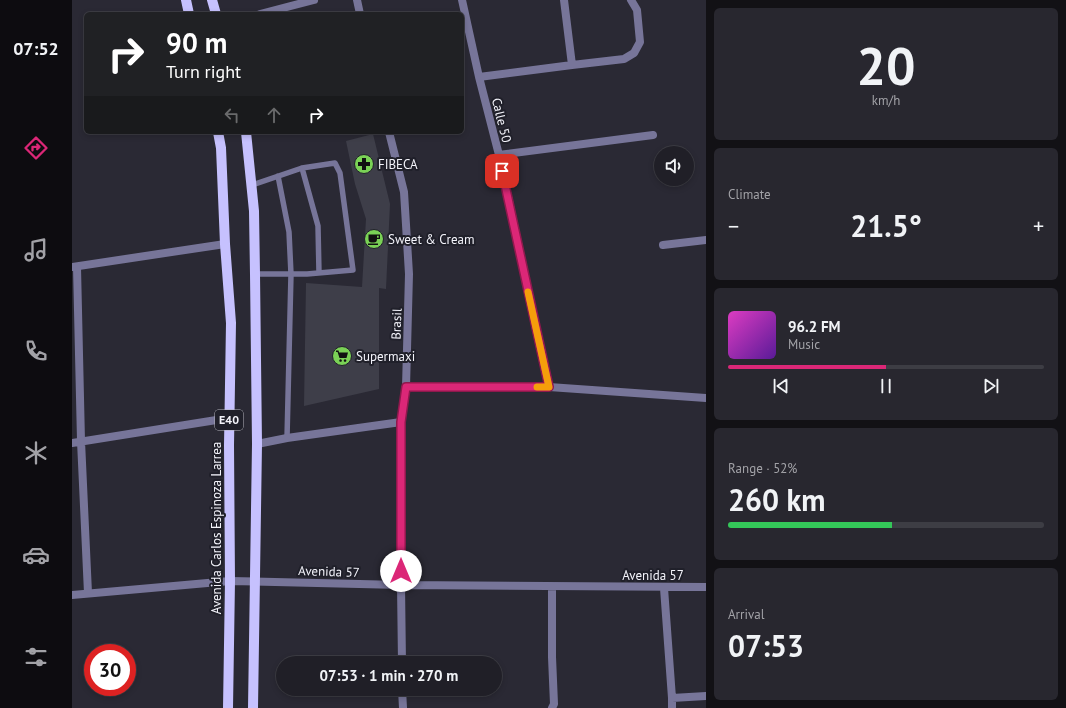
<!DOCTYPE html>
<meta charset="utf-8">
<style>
:root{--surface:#201f27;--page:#28272f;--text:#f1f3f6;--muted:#a2a2a7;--line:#3d3d44;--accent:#db2777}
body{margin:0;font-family:"PT Sans",sans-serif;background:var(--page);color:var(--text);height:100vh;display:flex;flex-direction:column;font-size:15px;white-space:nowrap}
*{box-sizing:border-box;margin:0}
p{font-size:13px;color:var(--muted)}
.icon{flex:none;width:22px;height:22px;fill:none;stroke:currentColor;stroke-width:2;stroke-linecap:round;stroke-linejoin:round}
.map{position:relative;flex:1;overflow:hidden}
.details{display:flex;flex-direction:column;gap:8px;padding:8px;background:#121115;width:360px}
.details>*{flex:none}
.banner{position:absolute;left:12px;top:12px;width:380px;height:122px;border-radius:6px;box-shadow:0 2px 6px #0003,0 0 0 1px var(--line);background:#202124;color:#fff;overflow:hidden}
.tools{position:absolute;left:582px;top:146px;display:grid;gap:8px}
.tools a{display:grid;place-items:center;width:40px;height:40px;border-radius:50%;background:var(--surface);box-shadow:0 2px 6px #0003,0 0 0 1px var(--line);font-size:20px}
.speed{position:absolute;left:12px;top:644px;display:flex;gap:8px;font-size:20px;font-weight:700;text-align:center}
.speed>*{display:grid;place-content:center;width:52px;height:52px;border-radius:50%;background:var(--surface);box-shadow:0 2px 6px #0003,0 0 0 1px var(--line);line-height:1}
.speed .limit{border:6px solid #d22;background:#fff;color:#111}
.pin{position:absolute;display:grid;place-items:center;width:34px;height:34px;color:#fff;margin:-17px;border-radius:8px;box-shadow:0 2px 6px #0006}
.me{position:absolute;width:44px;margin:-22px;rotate:0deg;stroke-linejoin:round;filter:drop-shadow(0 0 3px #0008)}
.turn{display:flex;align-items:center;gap:14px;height:84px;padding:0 16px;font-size:18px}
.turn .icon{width:52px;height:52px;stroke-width:2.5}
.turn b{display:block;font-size:28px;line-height:34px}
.lanes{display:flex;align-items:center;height:38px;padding:0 16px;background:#0003;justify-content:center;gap:20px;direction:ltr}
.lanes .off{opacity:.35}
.big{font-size:30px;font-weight:700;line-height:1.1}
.details .widget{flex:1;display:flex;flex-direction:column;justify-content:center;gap:6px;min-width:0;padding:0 14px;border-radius:6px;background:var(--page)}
.details .dial{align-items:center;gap:0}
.dial b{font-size:52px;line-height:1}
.song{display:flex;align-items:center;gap:12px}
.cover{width:48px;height:48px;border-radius:6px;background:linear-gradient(135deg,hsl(310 70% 55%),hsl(270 70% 35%))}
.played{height:4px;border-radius:2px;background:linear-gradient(90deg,var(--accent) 50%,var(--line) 50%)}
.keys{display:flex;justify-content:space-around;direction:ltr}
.heat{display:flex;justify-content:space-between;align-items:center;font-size:22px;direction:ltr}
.charge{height:6px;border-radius:3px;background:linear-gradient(90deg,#34c759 52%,var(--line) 0)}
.trip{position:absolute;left:204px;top:656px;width:226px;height:40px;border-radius:20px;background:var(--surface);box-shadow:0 2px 6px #0003,0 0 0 1px var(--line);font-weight:700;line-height:40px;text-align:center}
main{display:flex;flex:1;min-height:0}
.menu{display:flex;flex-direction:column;width:72px;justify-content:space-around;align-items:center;background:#0d0c10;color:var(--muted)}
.menu .icon{width:28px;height:28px}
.menu .selected{color:var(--accent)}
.menu b{font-size:18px;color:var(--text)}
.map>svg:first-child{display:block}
</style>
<main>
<nav class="menu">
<b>07:52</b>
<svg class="icon selected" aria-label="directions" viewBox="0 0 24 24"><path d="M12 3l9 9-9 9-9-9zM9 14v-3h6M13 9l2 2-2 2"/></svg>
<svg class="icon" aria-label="music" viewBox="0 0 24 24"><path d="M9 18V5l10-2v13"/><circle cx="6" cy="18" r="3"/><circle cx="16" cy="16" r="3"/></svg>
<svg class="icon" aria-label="phone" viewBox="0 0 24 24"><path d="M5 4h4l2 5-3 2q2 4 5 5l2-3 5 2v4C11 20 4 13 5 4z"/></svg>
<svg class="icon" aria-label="climate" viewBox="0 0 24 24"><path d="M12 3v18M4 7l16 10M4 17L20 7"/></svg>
<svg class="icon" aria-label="car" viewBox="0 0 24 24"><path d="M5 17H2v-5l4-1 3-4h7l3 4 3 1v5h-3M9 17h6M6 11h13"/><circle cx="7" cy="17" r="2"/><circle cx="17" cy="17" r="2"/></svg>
<svg class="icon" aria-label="filters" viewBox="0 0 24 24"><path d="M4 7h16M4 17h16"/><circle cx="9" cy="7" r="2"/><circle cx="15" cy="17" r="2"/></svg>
</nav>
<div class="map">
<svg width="634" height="708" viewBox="0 0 634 708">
<rect width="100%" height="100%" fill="#2a2934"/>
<path fill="#3e3e49" d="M301,134l17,70 -4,85 -7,-1v101l-75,17 2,-123 56,4 4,-68 -11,-35 -9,-43z"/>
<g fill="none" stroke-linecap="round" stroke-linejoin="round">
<path stroke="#777599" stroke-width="5.5" d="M230,168l16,58 1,47
M206,176l11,56 2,42 -4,164
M180,185l50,-17 33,-5 5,10 13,97 -46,4h-52"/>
<path stroke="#777599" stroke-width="8" d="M285,0l3,14
M390,0l17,77 20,78 50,232
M188,14l54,-14
M500,65l52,-6 10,-6 6,-11 -3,-32 -6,-10
M407,77l93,-12 -8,-65
M317,132l15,60 5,82 -3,113 -5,35v163l1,78
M427,155l154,-20
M591,245l43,-5
M0,267l153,-23
M5,267l4,174 7,152
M334,387h143l157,11
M0,443l157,-25
M185,444l30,-6 114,-16
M592,588l8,110v10
M0,595l158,-14 171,4 305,2
M330,689l1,19
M600,698l34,-2
M480,708l2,-4 -2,-47v-70"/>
<path stroke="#c6c1fe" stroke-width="10" d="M114,0l3,14
M140,0l4,14
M146,132l3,16 4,96 6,79 -2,122 1,136 -2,127
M174,132l8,79 1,63 2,170 -4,264"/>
</g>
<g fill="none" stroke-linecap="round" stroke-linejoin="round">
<defs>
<path id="route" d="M329,571v-149l5,-35h143l-47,-216"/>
</defs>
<use href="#route" stroke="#8e194d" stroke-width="10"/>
<use href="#route" stroke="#db2777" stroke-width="7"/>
<path stroke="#f59e0b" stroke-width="7" d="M456,292l21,95h-12"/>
</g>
<defs>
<symbol id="pharmacy-disc" viewBox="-11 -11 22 22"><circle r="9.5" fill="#7ad156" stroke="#20202a"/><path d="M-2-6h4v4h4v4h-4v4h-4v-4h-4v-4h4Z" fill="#111"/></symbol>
<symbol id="cafe-disc" viewBox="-11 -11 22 22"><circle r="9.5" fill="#7ad156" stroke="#20202a"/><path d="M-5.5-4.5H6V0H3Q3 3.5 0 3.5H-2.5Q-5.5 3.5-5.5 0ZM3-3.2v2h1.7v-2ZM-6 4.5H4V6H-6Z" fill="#111"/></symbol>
<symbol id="supermarket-disc" viewBox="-11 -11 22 22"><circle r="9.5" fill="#7ad156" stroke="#20202a"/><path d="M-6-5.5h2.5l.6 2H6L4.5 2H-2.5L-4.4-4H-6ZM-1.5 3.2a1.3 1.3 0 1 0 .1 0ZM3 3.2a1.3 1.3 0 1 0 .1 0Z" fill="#111"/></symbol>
</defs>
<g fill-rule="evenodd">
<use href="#pharmacy-disc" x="281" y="153" width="22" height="22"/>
<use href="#cafe-disc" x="291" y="228" width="22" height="22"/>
<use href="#supermarket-disc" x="259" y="345" width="22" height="22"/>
</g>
<g text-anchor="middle" stroke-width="4" stroke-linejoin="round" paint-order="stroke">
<rect fill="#20202a" stroke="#b4b4bc" stroke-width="1" x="143" y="410" width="28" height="20" rx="3"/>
<g font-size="12" font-weight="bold" fill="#f3f3fa">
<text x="157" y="424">E40</text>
</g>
<g font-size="13" fill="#f3f3fa" stroke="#20202a">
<text transform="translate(430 120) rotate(76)" y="5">Calle 50</text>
<text transform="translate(324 324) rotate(-88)" y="5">Brasil</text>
<text transform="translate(144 528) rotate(-90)" y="5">Avenida Carlos Espinoza Larrea</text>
<text transform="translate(257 571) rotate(2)" y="5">Avenida 57</text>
<text x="581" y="580">Avenida 57</text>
</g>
<g font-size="13" fill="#f3f3fa" stroke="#20202a" text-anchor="start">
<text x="306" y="169">FIBECA</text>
<text x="316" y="244">Sweet &amp; Cream</text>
<text x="284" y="361">Supermaxi</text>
</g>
</g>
</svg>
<div class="tools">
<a><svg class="icon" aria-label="sound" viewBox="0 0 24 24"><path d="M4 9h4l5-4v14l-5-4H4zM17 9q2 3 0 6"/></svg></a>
</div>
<div class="speed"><div class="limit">30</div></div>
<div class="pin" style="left:430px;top:171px;background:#d93025"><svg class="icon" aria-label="arrive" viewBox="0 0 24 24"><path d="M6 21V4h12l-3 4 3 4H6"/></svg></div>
<svg class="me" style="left:329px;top:571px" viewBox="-20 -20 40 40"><circle r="19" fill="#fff"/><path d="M0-13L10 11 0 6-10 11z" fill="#db2777"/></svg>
<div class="trip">07:53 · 1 min · 270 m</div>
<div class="banner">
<div class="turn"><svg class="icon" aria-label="right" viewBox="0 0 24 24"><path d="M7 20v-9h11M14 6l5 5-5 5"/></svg><div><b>90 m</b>Turn right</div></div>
<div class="lanes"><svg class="icon off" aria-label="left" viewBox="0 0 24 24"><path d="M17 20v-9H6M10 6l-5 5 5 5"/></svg><svg class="icon off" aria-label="ahead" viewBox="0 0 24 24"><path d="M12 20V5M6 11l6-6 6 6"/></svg><svg class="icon" aria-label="right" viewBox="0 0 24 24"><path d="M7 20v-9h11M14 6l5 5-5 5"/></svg></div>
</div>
</div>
<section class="details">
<div class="widget dial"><b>20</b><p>km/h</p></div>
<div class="widget"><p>Climate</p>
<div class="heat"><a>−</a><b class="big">21.5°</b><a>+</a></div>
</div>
<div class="widget">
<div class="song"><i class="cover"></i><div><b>96.2 FM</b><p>Music</p></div></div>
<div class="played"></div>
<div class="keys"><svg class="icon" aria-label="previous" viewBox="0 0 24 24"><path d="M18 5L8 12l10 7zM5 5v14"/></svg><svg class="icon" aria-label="pause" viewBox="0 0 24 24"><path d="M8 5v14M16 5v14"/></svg><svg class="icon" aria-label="next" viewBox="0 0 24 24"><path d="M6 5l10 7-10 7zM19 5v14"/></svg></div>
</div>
<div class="widget"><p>Range · 52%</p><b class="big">260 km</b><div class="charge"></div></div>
<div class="widget"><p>Arrival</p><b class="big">07:53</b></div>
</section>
</main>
